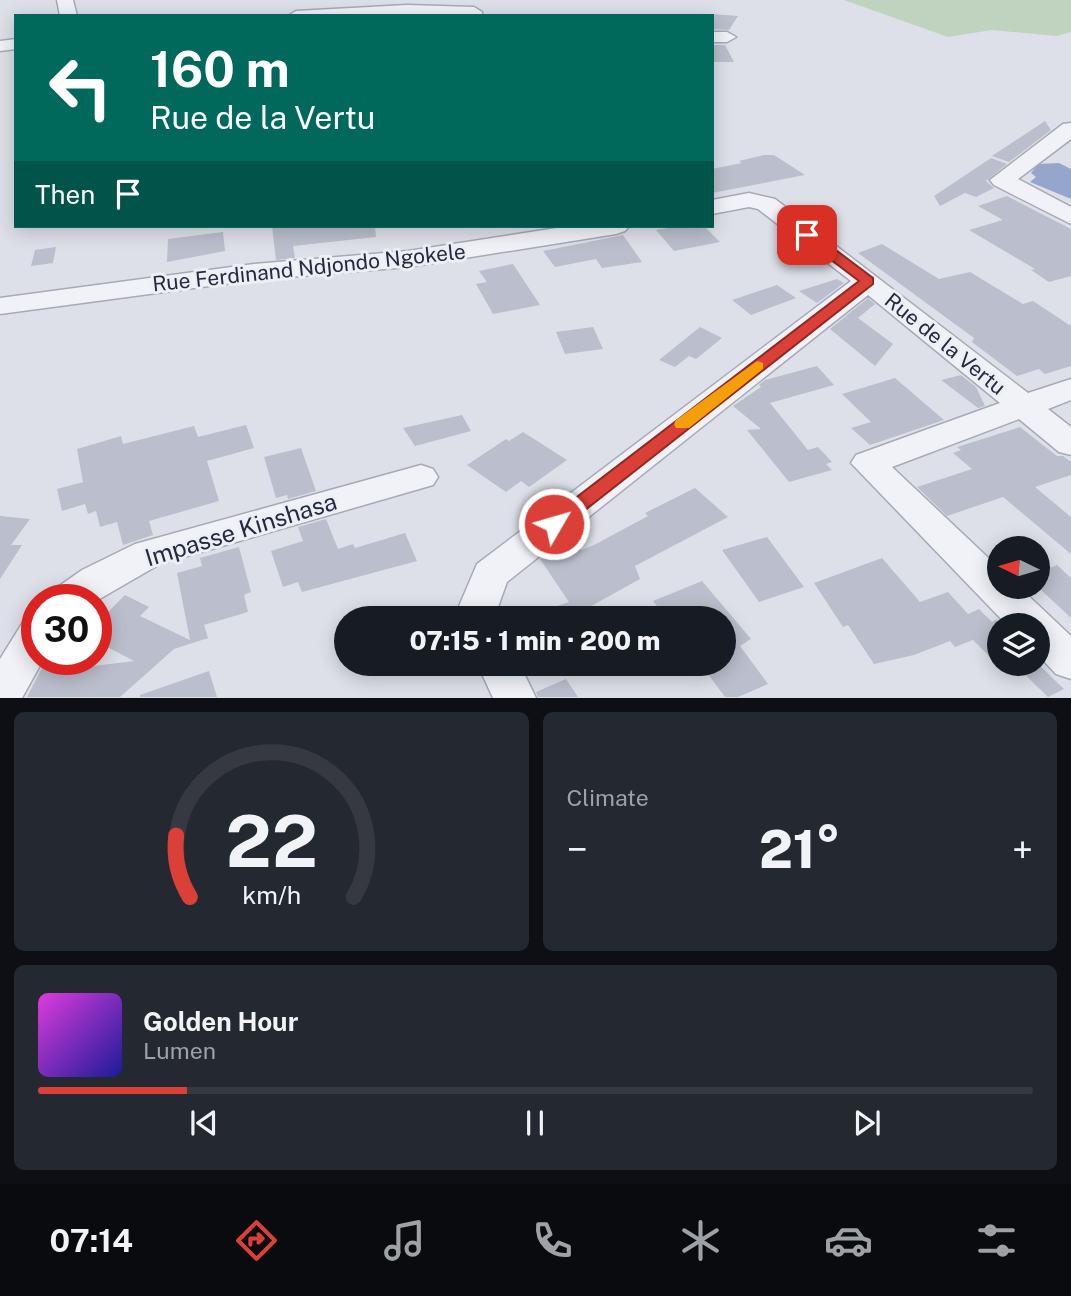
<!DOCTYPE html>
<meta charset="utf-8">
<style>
:root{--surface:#171b24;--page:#242831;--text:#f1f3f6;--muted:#9ea1a6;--line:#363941;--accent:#da4037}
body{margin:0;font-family:"Public Sans",sans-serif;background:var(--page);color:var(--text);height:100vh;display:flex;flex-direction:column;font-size:26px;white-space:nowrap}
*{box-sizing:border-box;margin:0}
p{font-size:23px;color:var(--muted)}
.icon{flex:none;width:38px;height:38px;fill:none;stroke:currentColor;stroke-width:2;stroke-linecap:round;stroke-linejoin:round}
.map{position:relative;height:698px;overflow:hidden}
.panel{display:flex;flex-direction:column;gap:14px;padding:14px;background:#0d0f14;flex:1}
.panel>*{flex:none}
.top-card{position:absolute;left:14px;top:14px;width:700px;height:214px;border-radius:0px;box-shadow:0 4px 18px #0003;background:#00695c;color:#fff;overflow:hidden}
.needle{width:46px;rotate:275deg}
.buttons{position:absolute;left:987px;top:536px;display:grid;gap:14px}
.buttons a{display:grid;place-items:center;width:63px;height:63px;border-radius:50%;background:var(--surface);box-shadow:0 4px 18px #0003;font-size:35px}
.speed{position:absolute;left:21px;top:584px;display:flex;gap:14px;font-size:35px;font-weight:700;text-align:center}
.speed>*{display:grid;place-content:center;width:91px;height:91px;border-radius:50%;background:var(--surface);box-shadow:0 4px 18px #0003;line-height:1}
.speed .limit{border:10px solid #d22;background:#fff;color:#111}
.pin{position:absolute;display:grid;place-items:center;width:60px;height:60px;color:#fff;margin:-30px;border-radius:14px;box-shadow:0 4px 10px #0006}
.me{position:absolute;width:77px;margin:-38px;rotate:52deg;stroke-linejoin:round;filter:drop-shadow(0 0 5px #0008)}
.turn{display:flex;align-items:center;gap:24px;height:147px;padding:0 21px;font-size:32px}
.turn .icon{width:91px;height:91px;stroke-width:2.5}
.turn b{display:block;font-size:49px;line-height:60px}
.then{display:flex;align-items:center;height:66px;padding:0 21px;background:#0003;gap:14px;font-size:26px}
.big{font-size:52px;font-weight:800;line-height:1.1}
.panel .card{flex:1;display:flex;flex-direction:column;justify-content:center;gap:10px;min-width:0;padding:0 24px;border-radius:10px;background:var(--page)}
.panel .dial{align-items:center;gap:0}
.dial svg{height:182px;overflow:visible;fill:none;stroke:var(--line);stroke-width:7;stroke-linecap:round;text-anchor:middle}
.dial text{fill:var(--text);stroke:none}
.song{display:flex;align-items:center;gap:21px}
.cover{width:84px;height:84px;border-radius:10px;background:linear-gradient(135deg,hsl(300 70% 55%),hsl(240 70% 35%))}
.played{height:7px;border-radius:4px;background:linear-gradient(90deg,var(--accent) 15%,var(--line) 15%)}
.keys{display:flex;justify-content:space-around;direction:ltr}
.heat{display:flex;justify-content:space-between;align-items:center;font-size:38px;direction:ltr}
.panel .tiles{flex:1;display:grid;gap:14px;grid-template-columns:1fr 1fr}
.card:last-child{grid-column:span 2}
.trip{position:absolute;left:334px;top:606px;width:402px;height:70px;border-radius:35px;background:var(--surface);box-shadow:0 4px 18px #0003;font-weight:800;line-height:70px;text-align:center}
.tabs{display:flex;height:112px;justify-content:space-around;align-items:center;background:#090b0e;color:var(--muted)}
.tabs .icon{width:49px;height:49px}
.tabs .selected{color:var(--accent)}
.tabs b{font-size:32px;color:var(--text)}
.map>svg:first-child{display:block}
</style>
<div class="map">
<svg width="1071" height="698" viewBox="0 0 1071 698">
<rect width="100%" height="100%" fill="#dee0e9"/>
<path fill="#bfd3be" d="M844,0h227v32l-14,4 -65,-6 -44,7z"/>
<path fill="#95a5cc" d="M1059,163l12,6v30l-41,-17 6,-5 -5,-4 7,-9z"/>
<path fill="#bbbecc" d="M712,14l26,2 -9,14 -17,-1z
M712,45h13l9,17h-22z
M1045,121l6,9 -42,32 -17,-6z
M764,155h10l31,20 -93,18v-24l30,-6 -3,-2z
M991,158l16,6 -21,17 8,7 -18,9 -11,-4 -25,13 -6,-10z
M1007,196l64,33v47l-22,6 -18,-12 4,-1 -66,-39 34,-10 -25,-14z
M272,226h103l1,11 -83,9 2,12 -19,2z
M680,226h24l16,16 -46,9 -18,-21z
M223,232l2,19 -58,11 1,-23z
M623,235l19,27 -40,6 -6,-9 -41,8 -12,-16z
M882,244l57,35 31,-7 53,32 10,-3 38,25v40l-26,8 -6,-5 -22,7 -45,-34 2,-4 -116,-85z
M56,247l-3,16 -22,3 4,-16z
M513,264l27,41 -47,9 -17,-30 11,-2 -8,-11z
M837,279l7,4 -27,20 -18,-12z
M777,285l19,13 -45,17 -19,-15z
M868,298l7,6 -17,14 35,26 -18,22 -45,-37z
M593,327l10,22 -38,5 -9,-22z
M700,327l22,11 -26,21 -7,-3 -14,11 -16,-7z
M817,366l17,19 -64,18 38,47 10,-3 14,15 -6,2 6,6 -43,12 -42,-52 14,-1 -28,-23 28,-19 -2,-2 6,-5z
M961,375l15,12 9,19 -7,2 -37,-28z
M895,378l49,42 -74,25 -19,-17 20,-6 -29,-28z
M462,415l9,16 -56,15 -12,-18z
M246,425l8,23 -47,13 12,40 -70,20 4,14 -30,10 -6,-23 -17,5 -4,-16 -8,3 -3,-10 -23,7 -5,-22 26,-7 -6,-33 44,-13 2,8 71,-18 4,11z
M1020,427l37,29h6l8,6v13l-36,12 36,30v37l-68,-57 -56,19 -30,-29 55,-18 -19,-16 8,-3 -4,-3z
M523,432l44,28 -38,27 -8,-6 -15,11 -39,-27 39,-26 3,2z
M301,448l15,43 -28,8 -1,-4 -11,3 -12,-41z
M695,488l33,29 -93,49 5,13 -56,31 4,8h-57l-1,-3 39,-13 -29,-43 26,-20 16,11 12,-5 54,-29 -3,-3z
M0,516l30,3 -19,26h11l-22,34z
M326,519l12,30 15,-5 2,4 50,-15 12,28 -115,31 -4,-10 -15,5 -12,-36 32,-10 -5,-14z
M767,537l37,50 -45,15 -37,-52z
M239,547l12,45 -7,3 4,17 -44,13 4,13 -34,11 -54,48h-93l16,-31 20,-3 -2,7 73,-9 -38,-20v-34l12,5 17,-17 24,12 -9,9 50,24 -13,-67 25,-7 -2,-8z
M882,558l38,44 28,-10 20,22 11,-5 13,13 5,-3 2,47 -26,-26 -18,7 -5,-6 -36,14 -40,9 -26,-39 -5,2 -29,-44z
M1057,565l14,13v40l-33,-31v-14z
M702,581l49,58 -11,7 28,38 -30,13h-13l-23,-31 22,-3v-45h-58l-13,-17z
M1013,663h24l27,26 -16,8z
M209,671l8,26h-77v-2z
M566,679l12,18h-40l-2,-5z"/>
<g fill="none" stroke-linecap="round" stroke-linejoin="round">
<defs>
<path id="minor" d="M57,0h16l4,16h-17z
M407,5l67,2 8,5v4h-194l8,-5z
M712,32h15l9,5 -9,5h-15z
M16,39v10l-16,2v-10z
M1071,123v16l-53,40 53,28v17l-77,-39 -4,-5 73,-56z
M749,193l26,6 253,194 43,-14v21l-23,9 23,18v28l-12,-3 -40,-33 -127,48 107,101v18h19l53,50v43l-15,-5 -18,-19v-30h-31l-156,-162 5,-8 144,-52 -132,-108 -361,287 -13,36h-40l23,-54 374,-283 -93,-72 -9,-2 -37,7v-14z
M570,226h59l-4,5 -9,3 -208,33 -154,13 -254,34v-16l254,-34 154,-13z
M421,465l12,4 5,8 -5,8 -273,79 -64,37 -47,-1 6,-11 27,-19 53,-26z
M37,617v43h6l-21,38h-22v-39l23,-37z
M477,663h42l17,35h-43z"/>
</defs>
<use href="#minor" stroke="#a7a9b7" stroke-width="3"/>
<use href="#minor" fill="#f1f2f7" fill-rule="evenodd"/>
</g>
<path fill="#da4037" stroke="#8e2a24" stroke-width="2" d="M802,232h10l61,46v6l-312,245h-13l-3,-5 3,-5 311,-238 -57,-43z"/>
<path fill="#f59e0b" d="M757,361l6,2v6l-74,59h-13l-2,-4 2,-4z"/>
<g text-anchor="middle" stroke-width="6" stroke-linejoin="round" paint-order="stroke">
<g font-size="21" fill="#262a41" stroke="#edeff6">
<text transform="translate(309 268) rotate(-6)" y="7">Rue Ferdinand Ndjondo Ngokele</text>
<text transform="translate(945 344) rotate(39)" y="7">Rue de la Vertu</text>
</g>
<g font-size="24" fill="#262a41" stroke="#edeff6">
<text transform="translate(241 530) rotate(-17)" y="8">Impasse Kinshasa</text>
</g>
</g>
</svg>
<div class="buttons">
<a><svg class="needle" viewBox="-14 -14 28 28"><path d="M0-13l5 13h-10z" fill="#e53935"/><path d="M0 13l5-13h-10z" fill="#9ea1a6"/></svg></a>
<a><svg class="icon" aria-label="layers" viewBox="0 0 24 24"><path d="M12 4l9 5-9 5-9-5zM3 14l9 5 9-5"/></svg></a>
</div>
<div class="speed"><div class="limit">30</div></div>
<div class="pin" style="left:807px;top:235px;background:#d93025"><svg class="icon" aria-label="arrive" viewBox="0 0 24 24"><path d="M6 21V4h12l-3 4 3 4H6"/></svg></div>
<svg class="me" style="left:554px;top:524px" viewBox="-20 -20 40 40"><circle r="17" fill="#da4037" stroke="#fff" stroke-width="3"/><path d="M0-11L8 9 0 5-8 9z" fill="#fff"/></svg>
<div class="trip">07:15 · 1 min · 200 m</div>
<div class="top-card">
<div class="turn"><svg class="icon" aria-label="left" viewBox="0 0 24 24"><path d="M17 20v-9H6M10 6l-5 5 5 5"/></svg><div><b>160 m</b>Rue de la Vertu</div></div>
<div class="then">Then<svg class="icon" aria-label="arrive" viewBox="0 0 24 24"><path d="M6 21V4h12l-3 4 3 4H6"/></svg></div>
</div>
</div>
<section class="panel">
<div class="tiles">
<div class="card dial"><svg viewBox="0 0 100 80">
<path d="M14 69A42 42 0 1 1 86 69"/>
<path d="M14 69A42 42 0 0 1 8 42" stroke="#da4037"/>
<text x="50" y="56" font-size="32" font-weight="700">22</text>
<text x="50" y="72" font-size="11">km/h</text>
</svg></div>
<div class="card"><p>Climate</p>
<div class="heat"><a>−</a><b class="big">21°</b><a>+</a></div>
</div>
<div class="card">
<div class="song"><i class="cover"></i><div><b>Golden Hour</b><p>Lumen</p></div></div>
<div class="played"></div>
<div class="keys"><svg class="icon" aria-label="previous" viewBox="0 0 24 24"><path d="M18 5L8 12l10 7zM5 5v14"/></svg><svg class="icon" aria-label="pause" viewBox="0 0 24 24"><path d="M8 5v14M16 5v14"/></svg><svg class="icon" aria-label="next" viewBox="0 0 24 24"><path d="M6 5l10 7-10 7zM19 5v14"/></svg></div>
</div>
</div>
</section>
<nav class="tabs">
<b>07:14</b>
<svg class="icon selected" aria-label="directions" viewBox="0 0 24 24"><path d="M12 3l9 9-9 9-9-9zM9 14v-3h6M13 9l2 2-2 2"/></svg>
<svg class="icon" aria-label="music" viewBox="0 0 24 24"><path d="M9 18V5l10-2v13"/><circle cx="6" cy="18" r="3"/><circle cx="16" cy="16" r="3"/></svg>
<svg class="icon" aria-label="phone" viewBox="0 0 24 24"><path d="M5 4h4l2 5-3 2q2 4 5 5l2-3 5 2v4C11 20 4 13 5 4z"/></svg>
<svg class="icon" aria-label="climate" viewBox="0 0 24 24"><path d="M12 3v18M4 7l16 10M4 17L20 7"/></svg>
<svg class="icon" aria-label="car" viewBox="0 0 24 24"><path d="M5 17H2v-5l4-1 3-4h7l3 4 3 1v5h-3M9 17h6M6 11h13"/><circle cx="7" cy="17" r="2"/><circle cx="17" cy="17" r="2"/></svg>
<svg class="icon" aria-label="filters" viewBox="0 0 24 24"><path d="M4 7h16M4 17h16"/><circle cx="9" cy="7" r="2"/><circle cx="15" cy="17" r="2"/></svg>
</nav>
